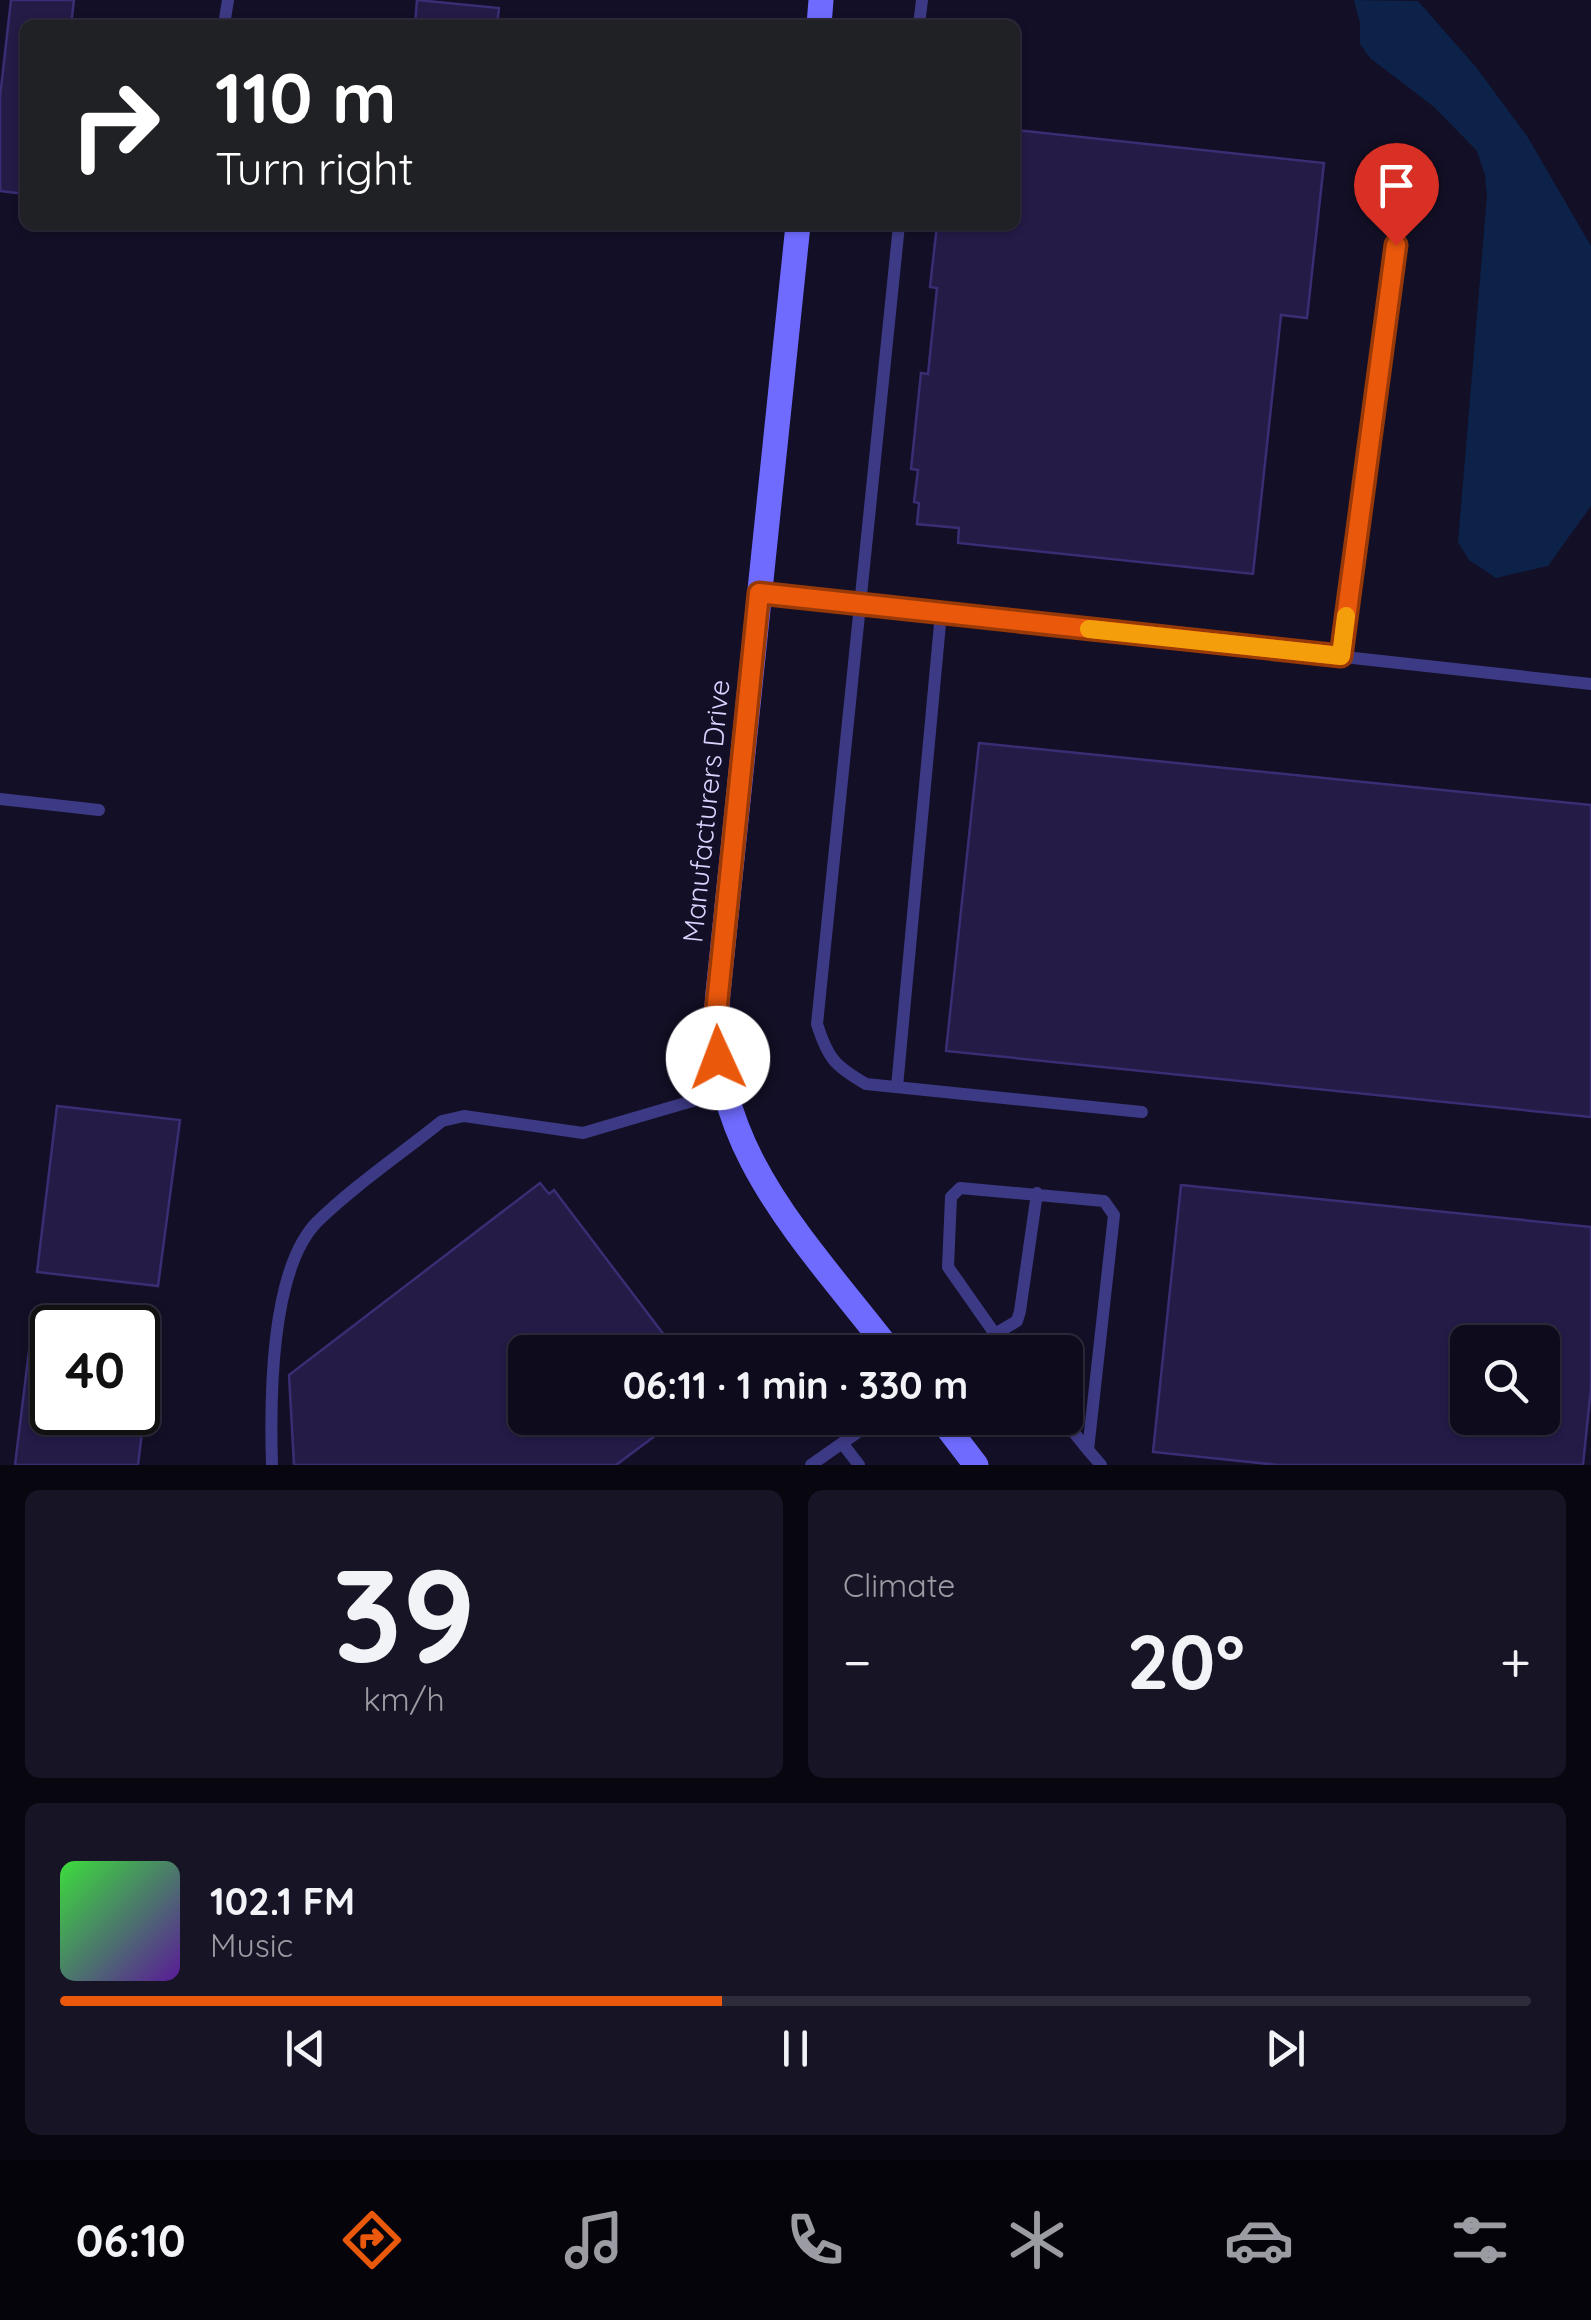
<!DOCTYPE html>
<meta charset="utf-8">
<style>
:root{--surface:#0e0b1c;--page:#171425;--text:#f1f3f6;--muted:#9b9ba3;--line:#2e2b3b;--accent:#ea580c}
body{margin:0;font-family:Quicksand,sans-serif;background:var(--page);color:var(--text);height:100vh;display:flex;flex-direction:column;font-size:38px;white-space:nowrap}
*{box-sizing:border-box;margin:0}
p{font-size:32px;color:var(--muted)}
.icon{flex:none;width:55px;height:55px;fill:none;stroke:currentColor;stroke-width:2;stroke-linecap:round;stroke-linejoin:round}
.map{position:relative;height:1465px;overflow:hidden}
.sheet{display:flex;flex-direction:column;gap:25px;padding:25px;background:#08060f;flex:1}
.sheet>*{flex:none}
.hud{position:absolute;left:20px;top:20px;width:1000px;height:210px;border-radius:15px;box-shadow:0 2px 8px #0004,0 0 0 2px var(--line);background:#202124;color:#fff;overflow:hidden}
.buttons{position:absolute;left:1450px;top:1325px;display:grid;gap:20px}
.buttons a{display:grid;place-items:center;width:110px;height:110px;border-radius:15px;background:var(--surface);box-shadow:0 2px 8px #0004,0 0 0 2px var(--line);font-size:50px}
.speed{position:absolute;left:30px;top:1305px;display:flex;gap:20px;font-size:50px;font-weight:700;text-align:center}
.speed>*{display:grid;place-content:center;width:130px;height:130px;border-radius:50%;background:var(--surface);box-shadow:0 2px 8px #0004,0 0 0 2px var(--line);line-height:1}
.speed .limit{border:5px solid #111;border-radius:15px;background:#fff;color:#111}
.pin{position:absolute;display:grid;place-items:center;width:85px;height:85px;color:#fff;margin:-102px -42px;border-radius:50% 50% 50% 0;rotate:-45deg;box-shadow:0 0 10px #0007}
.pin .icon{rotate:45deg}
.me{position:absolute;width:110px;margin:-55px;rotate:358deg;stroke-linejoin:round;filter:drop-shadow(0 0 8px #0008)}
.turn{display:flex;align-items:center;gap:35px;height:210px;padding:0 30px;font-size:45px}
.turn .icon{width:130px;height:130px;stroke-width:2.5}
.turn b{display:block;font-size:70px;line-height:85px}
.big{font-size:75px;font-weight:800;line-height:1.1}
.sheet .widget{flex:1;display:flex;flex-direction:column;justify-content:center;gap:15px;min-width:0;padding:0 35px;border-radius:15px;background:var(--page)}
.sheet .dial{align-items:center;gap:0}
.dial b{font-size:130px;line-height:1}
.song{display:flex;align-items:center;gap:30px}
.cover{width:120px;height:120px;border-radius:15px;background:linear-gradient(135deg,hsl(120 70% 55%),hsl(270 70% 35%))}
.played{height:10px;border-radius:5px;background:linear-gradient(90deg,var(--accent) 45%,var(--line) 45%)}
.keys{display:flex;justify-content:space-around;direction:ltr}
.heat{display:flex;justify-content:space-between;align-items:center;font-size:55px;direction:ltr}
.sheet .tiles{flex:1;display:grid;gap:25px;grid-template-columns:1fr 1fr}
.widget:last-child{grid-column:span 2}
.trip{position:absolute;left:508px;top:1335px;width:575px;height:100px;border-radius:15px;background:var(--surface);box-shadow:0 2px 8px #0004,0 0 0 2px var(--line);font-weight:800;line-height:100px;text-align:center}
.dock{display:flex;height:160px;justify-content:space-around;align-items:center;background:#06040b;color:var(--muted)}
.dock .icon{width:70px;height:70px}
.dock .selected{color:var(--accent)}
.dock b{font-size:45px;color:var(--text)}
.map>svg:first-child{display:block}
</style>
<div class="map">
<svg width="1591" height="1465" viewBox="0 0 1591 1465">
<rect width="100%" height="100%" fill="#130f26"/>
<path fill="#0c2248" d="M1354,0l64,1 58,66 51,69 64,110v260l-43,60 -52,12 -27,-18 -11,-18 29,-346 -2,-21 -8,-24 -43,-44 -64,-49 -10,-14v-21z"/>
<path fill="#241b47" stroke="#3b2d73" stroke-width="2.5" fill-rule="evenodd" d="M11,0h63l-3,25h-46v169l-25,-3v-94z
M417,0l82,8 -2,17h-82z
M1015,130l309,33 -17,155 -26,-3 -28,259 -295,-31 1,-15 -42,-4 2,-21 -5,-1 4,-32 -7,-1 10,-96 7,1 9,-86 -7,-1 7,-62h78z
M979,743l612,62v312l-645,-66z
M57,1106l123,14 -22,166 -121,-14z
M540,1183l9,11 5,-4 123,162h-152v66h154l-63,47h-322l-5,-90z
M1181,1185l410,42v161l-8,77h-305l-125,-13zM1468,1342h74v76h-74z
M29,1351l23,3v58h86v-48l12,2 -12,99h-123z"/>
<g fill="none" stroke-linecap="round" stroke-linejoin="round">
<path stroke="#3d3a85" stroke-width="12" d="M224,25l4,-25
M919,25l3,-25
M899,225l-82,799c11,35 18,42 49,60l276,28
M759,593l832,91
M1341,656l60,-448
M0,799l99,11
M897,1087l44,-474
M970,1352l25,-18 -47,-67 3,-70 9,-9 144,13 10,14 -26,235 13,15
M1010,1352l-15,-18 22,-13 3,-10 17,-118
M1062,1418l26,32
M842,1443l17,22
M272,1465c-2,-64 -2,-195 45,-243 38,-37 84,-68 125,-101l22,-5 119,17 140,-41
M811,1465l67,-47"/>
<path stroke="#6f6bff" stroke-width="25" d="M819,25l2,-25
M798,225l-80,768c-15,151 88,248 173,359
M940,1418l36,47"/>
</g>
<g fill="none" stroke-linecap="round" stroke-linejoin="round">
<defs>
<path id="route" d="M718,1058l-2,-44 43,-421 582,63 55,-411"/>
</defs>
<use href="#route" stroke="#983908" stroke-width="25"/>
<use href="#route" stroke="#ea580c" stroke-width="18"/>
<path stroke="#f59e0b" stroke-width="18" d="M1089,629l252,27 5,-40"/>
</g>
<g text-anchor="middle" stroke-width="10" stroke-linejoin="round" paint-order="stroke">
<g font-size="28" fill="#d9d4ff" stroke="#130f26">
<text transform="translate(706 811) rotate(-84)" y="10">Manufacturers Drive</text>
</g>
</g>
</svg>
<div class="buttons">
<a><svg class="icon" aria-label="search" viewBox="0 0 24 24"><circle cx="10" cy="10" r="6"/><path d="M15 15l6 6"/></svg></a>
</div>
<div class="speed"><div class="limit">40</div></div>
<div class="pin" style="left:1396px;top:245px;background:#d93025"><svg class="icon" aria-label="arrive" viewBox="0 0 24 24"><path d="M6 21V4h12l-3 4 3 4H6"/></svg></div>
<svg class="me" style="left:718px;top:1058px" viewBox="-20 -20 40 40"><circle r="19" fill="#fff"/><path d="M0-13L10 11 0 6-10 11z" fill="#ea580c"/></svg>
<div class="trip">06:11 · 1 min · 330 m</div>
<div class="hud">
<div class="turn"><svg class="icon" aria-label="right" viewBox="0 0 24 24"><path d="M7 20v-9h11M14 6l5 5-5 5"/></svg><div><b>110 m</b>Turn right</div></div>
</div>
</div>
<section class="sheet">
<div class="tiles">
<div class="widget dial"><b>39</b><p>km/h</p></div>
<div class="widget"><p>Climate</p>
<div class="heat"><a>−</a><b class="big">20°</b><a>+</a></div>
</div>
<div class="widget">
<div class="song"><i class="cover"></i><div><b>102.1 FM</b><p>Music</p></div></div>
<div class="played"></div>
<div class="keys"><svg class="icon" aria-label="previous" viewBox="0 0 24 24"><path d="M18 5L8 12l10 7zM5 5v14"/></svg><svg class="icon" aria-label="pause" viewBox="0 0 24 24"><path d="M8 5v14M16 5v14"/></svg><svg class="icon" aria-label="next" viewBox="0 0 24 24"><path d="M6 5l10 7-10 7zM19 5v14"/></svg></div>
</div>
</div>
</section>
<nav class="dock">
<b>06:10</b>
<svg class="icon selected" aria-label="directions" viewBox="0 0 24 24"><path d="M12 3l9 9-9 9-9-9zM9 14v-3h6M13 9l2 2-2 2"/></svg>
<svg class="icon" aria-label="music" viewBox="0 0 24 24"><path d="M9 18V5l10-2v13"/><circle cx="6" cy="18" r="3"/><circle cx="16" cy="16" r="3"/></svg>
<svg class="icon" aria-label="phone" viewBox="0 0 24 24"><path d="M5 4h4l2 5-3 2q2 4 5 5l2-3 5 2v4C11 20 4 13 5 4z"/></svg>
<svg class="icon" aria-label="climate" viewBox="0 0 24 24"><path d="M12 3v18M4 7l16 10M4 17L20 7"/></svg>
<svg class="icon" aria-label="car" viewBox="0 0 24 24"><path d="M5 17H2v-5l4-1 3-4h7l3 4 3 1v5h-3M9 17h6M6 11h13"/><circle cx="7" cy="17" r="2"/><circle cx="17" cy="17" r="2"/></svg>
<svg class="icon" aria-label="filters" viewBox="0 0 24 24"><path d="M4 7h16M4 17h16"/><circle cx="9" cy="7" r="2"/><circle cx="15" cy="17" r="2"/></svg>
</nav>
